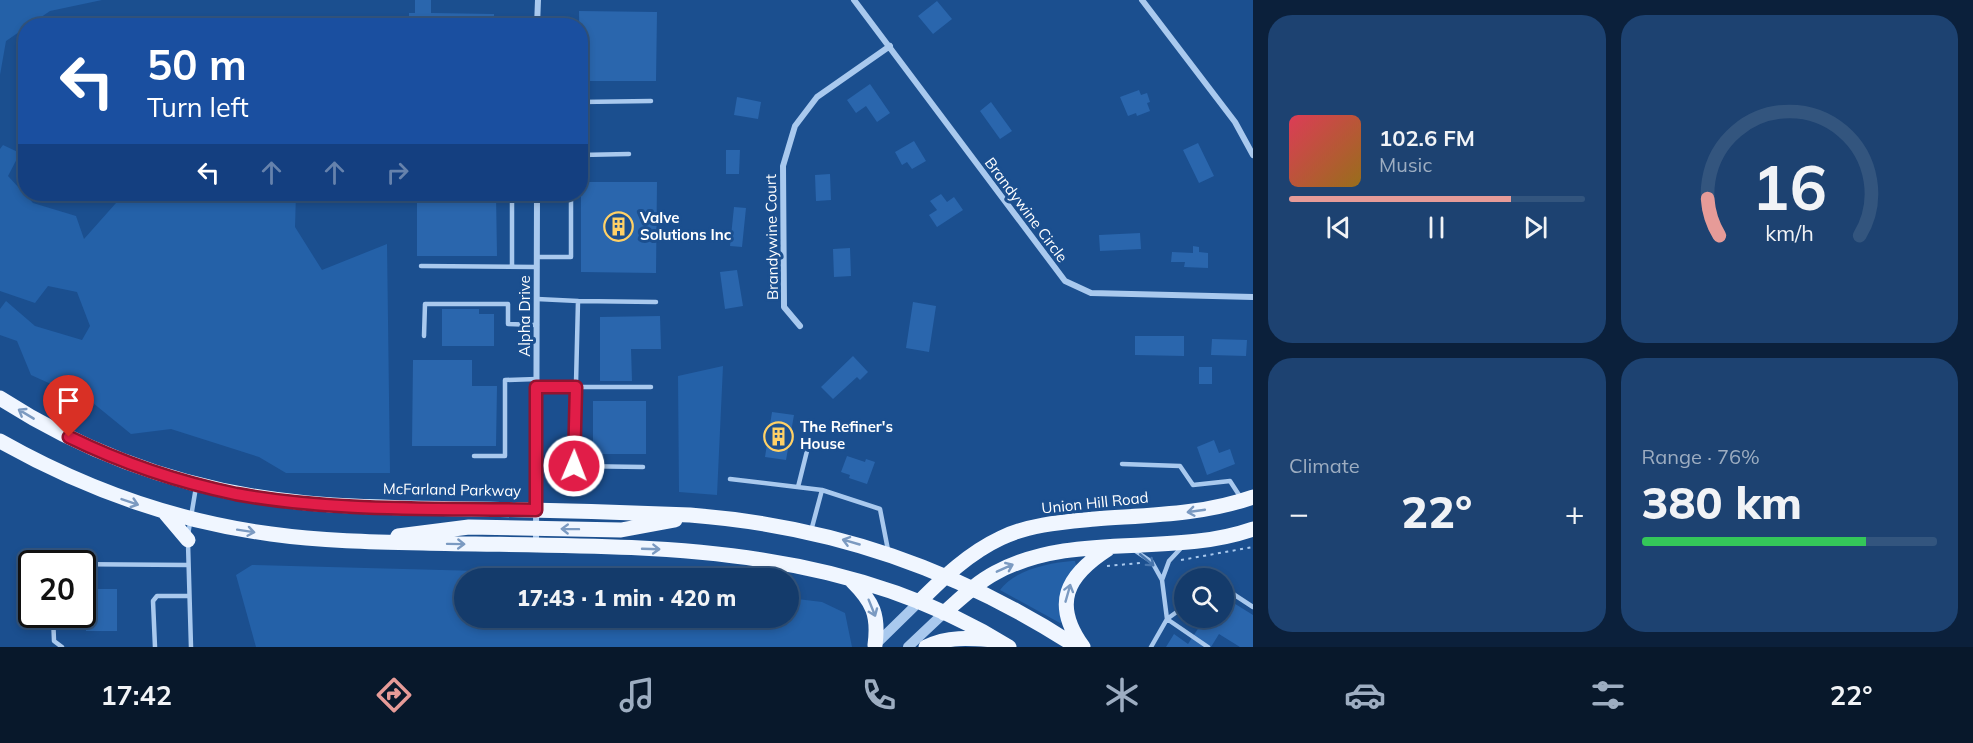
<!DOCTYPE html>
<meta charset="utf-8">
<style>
:root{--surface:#143b6b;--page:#1d4271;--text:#f1f3f6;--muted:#9dadc1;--line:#33557e;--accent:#e69b98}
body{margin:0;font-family:Mulish,sans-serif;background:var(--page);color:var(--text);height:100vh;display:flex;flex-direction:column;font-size:22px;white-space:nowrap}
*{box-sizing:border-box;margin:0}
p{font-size:20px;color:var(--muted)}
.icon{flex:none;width:33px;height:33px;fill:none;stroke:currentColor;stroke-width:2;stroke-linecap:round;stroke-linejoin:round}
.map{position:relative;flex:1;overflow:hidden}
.details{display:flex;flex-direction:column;gap:15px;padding:15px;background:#0b203b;width:720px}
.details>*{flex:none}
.banner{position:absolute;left:18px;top:18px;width:570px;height:183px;border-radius:24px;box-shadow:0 3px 9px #0003,0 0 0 2px var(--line);background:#1a4fa0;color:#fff;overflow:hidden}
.fabs{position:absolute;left:1174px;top:568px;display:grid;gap:12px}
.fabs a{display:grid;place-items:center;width:60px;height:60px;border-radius:50%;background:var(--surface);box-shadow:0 3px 9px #0003,0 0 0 2px var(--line);font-size:30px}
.speed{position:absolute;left:18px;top:550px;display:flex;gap:12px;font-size:30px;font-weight:700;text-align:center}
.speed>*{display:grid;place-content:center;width:78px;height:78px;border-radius:50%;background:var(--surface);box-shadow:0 3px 9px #0003,0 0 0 2px var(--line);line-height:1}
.speed .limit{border:3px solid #111;border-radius:9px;background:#fff;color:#111}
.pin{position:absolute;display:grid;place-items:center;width:51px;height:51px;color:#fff;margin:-62px -26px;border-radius:50% 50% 50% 0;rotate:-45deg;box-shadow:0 0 6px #0007}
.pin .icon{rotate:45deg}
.me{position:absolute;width:66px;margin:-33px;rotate:1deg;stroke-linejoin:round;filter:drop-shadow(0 0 4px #0008)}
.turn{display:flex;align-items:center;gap:21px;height:126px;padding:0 30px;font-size:27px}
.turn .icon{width:78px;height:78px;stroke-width:2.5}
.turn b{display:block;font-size:42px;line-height:51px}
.lanes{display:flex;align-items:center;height:57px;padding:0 30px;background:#0003;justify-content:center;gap:30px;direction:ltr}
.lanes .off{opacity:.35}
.big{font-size:45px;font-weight:800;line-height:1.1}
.details .tile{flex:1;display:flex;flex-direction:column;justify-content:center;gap:9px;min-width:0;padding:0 21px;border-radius:24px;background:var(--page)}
.details .dial{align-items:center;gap:0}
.dial svg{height:156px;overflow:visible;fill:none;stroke:var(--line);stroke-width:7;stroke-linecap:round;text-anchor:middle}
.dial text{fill:var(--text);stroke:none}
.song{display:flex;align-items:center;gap:18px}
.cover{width:72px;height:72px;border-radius:9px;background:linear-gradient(135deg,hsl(350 70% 55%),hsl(40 70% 35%))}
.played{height:6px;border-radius:3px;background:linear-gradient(90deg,var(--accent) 75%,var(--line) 75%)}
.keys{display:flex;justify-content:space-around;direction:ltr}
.heat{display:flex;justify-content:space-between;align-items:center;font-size:33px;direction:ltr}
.charge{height:9px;border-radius:4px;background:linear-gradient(90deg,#34c759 76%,var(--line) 0)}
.details .tiles{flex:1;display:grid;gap:15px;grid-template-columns:repeat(2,1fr)}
.trip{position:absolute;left:454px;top:568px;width:345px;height:60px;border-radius:30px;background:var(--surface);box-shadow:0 3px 9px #0003,0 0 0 2px var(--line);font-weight:800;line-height:60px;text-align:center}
.dock{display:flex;height:96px;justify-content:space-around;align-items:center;background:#08182b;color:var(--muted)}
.dock .icon{width:42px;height:42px}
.dock .selected{color:var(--accent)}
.dock b{font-size:27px;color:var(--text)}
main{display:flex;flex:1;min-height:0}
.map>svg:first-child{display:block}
</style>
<main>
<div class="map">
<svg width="1253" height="647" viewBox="0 0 1253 647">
<rect width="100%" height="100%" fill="#1b4f8f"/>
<path fill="#2461a8" d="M0,0h102l-52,11 -44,30 -6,34z
M3,145l17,8 -12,23 25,27 43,13 8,23 40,-45h152l1,5 19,-5 -1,33 27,43 65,-26 3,229h-104l-27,-16 -88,-28 -40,5 -38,-31 -62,-28 -14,-34 -17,-6v-26l6,-8 29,25 47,14 8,-14 -13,-34 -29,-6 -13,17 -35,-12v-142z
M723,366l-6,129 -38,-3 -1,-116z
M1072,561h3l1,4 -10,15 -4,42 -2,1 -60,-33c14,-20 49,-27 72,-29z
M252,565l227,6 184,-4 11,12h-209v39h324v-20l33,4 23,11 7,34h-596l-20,-72z"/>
<path fill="#2a66ad" d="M415,0h16v13l63,1v12h-85v-13h6z
M937,1l15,18 -19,15 -15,-18z
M579,11l78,1 -1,69h-76z
M870,84l20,29 -13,9 -11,-16 -10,7 -9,-13z
M1139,90l2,5 6,-2 3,9 -3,1 3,8 -13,5 -1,-3 -8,3 -8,-19z
M737,97l24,5 -3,17 -24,-4z
M991,102l21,29 -12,8 -20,-28z
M914,141l12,20 -14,8 -5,-7 -5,3 -7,-13z
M1198,143l16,33 -15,7 -16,-33z
M726,150h14l-1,24h-13z
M830,174l1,26 -15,1 -1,-26z
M581,182h76l-1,91 -75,-1z
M417,194h79l1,62h-80z
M941,194l6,8 7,-5 9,13 -26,17 -8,-12 8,-5 -7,-9z
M734,207l12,1 -4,39 -12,-1z
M1140,233l1,16 -41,2 -1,-16z
M1193,246l6,1v5l9,1v15l-24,-1 1,-5h-14l1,-10 21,1z
M850,248l1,28 -17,1 -1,-28z
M737,270l6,36 -18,3 -5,-37z
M913,302l23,4 -7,46 -23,-4z
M442,309h37v5h15v32h-52z
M660,316l1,33h-30l1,32h-32v-64z
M1135,336h49v20l-49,-1z
M1212,339l35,1 -1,16 -35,-1z
M853,356l15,16 -8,8 -3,-3 -24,22 -12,-12z
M413,360h59v26h25l-1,60h-84z
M1199,367h13v17h-13z
M593,401h53v53h-53z
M772,412l22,3 -8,45 -21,-3z
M1214,440l5,13 11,-4 5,15 -28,11 -10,-28z
M847,456l18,6 1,-3 9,3 -8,22 -18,-6 1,-3 -9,-3z
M86,589h31v42h-31z
M1224,597l29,18v32h-13l-21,-13 -8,13h-45l8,-13 14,10 17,-26h19z"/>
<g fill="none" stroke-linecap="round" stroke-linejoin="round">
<path stroke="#a9c9ee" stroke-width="2" stroke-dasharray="3 4.5" stroke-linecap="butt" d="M1181,560l72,-13
M1107,566l33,-3"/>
<path stroke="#a9c9ee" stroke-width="4.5" d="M580,102l71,-1
M580,155l49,-1
M512,194v73
M537,257h34v-63
M421,266l116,1
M537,299l41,2 -4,165 69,1
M578,301l78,1
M424,336l1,-32h83v20l29,1
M536,387h115
M474,456h31v-76l32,-1
M1122,464l58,2 13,19 37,-4 11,17
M730,479l92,11 58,19 8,41
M798,487l10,-40
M811,531l11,-41
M188,535l8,-48
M188,543l3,104
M1134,550l18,12 10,18 5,39 -16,28
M59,564l129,1
M1162,580l7,-19 13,-14
M1224,588l29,19
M1185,606l-18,13 41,28
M53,615l1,26 8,6
M155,647l-2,-46 4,-5h32"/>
<path stroke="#a9c9ee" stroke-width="6" d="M854,0l211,281 26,12 162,4
M1142,0l93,122 18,33
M537,26l1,-26
M800,326l-16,-19 -1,-141 12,-40 22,-29 73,-51
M536,545l1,-351"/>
<path stroke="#a9c9ee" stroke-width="10" d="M874,646l45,-44
M908,647l36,-34"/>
<path stroke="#f0f6ff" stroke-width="15" d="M0,398c93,60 197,95 307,105 54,5 110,5 164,6 73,1 146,3 219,6 142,11 267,54 387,132
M0,441c85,48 173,80 271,93 50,7 101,8 152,9 202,5 407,-8 586,104
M166,514l22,26
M398,536l71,-9 152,3 54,-10
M852,581c21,21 27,34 23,64
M919,602c25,-25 50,-49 82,-64 29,-14 62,-16 94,-19 53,-4 107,-4 158,-22
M944,613c16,-14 32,-30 51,-40 79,-43 175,-15 258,-44
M926,647c22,-11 44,-9 68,-7
M1083,647c-31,-43 -17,-71 25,-98"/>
</g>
<defs><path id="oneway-shaft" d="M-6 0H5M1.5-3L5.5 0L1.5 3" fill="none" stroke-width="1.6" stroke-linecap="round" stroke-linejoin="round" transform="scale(1.5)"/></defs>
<g stroke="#7b9ac1">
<use href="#oneway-shaft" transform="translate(26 414) rotate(-149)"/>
<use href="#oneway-shaft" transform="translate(130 502) rotate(19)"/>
<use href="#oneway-shaft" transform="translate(1196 511) rotate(172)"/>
<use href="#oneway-shaft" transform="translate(570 529) rotate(-179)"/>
<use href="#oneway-shaft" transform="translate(246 531) rotate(9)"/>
<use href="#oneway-shaft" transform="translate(851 542) rotate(-164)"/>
<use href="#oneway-shaft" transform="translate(456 544) rotate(1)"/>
<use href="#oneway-shaft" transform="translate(651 549) rotate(2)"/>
<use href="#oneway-shaft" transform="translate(1005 568) rotate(-24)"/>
<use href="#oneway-shaft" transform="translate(1068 593) rotate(-74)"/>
<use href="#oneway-shaft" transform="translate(872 608) rotate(68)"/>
</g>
<use stroke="#4674ac" href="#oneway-shaft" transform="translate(1147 560) rotate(40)"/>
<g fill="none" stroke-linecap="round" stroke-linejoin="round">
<defs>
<path id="route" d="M69,437c53,26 109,45 167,57 98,18 201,14 300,16v-123h40l-2,79"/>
</defs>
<use href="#route" stroke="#92132f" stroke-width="15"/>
<use href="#route" stroke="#e11d48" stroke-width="10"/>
</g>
<defs>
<symbol id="building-ring" viewBox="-11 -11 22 22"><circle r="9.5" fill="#1b4f8f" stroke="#ffd166" stroke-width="1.5"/><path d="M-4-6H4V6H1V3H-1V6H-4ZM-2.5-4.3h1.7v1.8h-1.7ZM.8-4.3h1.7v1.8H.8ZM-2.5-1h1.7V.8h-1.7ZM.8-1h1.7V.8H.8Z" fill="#ffd166"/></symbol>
</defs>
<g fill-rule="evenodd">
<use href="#building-ring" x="602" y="210" width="33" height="33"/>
<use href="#building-ring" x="762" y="420" width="33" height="33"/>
</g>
<g text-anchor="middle" stroke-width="6" stroke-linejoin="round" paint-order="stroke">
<g font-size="15" fill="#fff" stroke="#1b4f8f">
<text transform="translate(1026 210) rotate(53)" y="5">Brandywine Circle</text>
<text transform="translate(772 237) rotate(-91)" y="5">Brandywine Court</text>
<text transform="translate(525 316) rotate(-90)" y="5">Alpha Drive</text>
<text transform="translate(452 490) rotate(1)" y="5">McFarland Parkway</text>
<text transform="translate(1095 503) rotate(-6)" y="5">Union Hill Road</text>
</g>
<g font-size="15" font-weight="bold" fill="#fff" stroke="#1b4f8f" text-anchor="start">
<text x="640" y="223">Valve<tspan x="640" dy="17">Solutions Inc</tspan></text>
<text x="800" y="432">The Refiner's<tspan x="800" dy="17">House</tspan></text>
</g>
</g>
</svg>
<div class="fabs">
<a><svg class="icon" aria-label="search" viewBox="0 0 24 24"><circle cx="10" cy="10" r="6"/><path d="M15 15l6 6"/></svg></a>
</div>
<div class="speed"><div class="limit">20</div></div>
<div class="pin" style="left:69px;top:437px;background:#d93025"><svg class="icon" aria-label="arrive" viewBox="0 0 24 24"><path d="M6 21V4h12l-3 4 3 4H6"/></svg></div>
<svg class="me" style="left:574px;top:466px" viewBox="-20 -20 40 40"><circle r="17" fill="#e11d48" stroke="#fff" stroke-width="3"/><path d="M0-11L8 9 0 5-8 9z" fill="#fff"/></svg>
<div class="trip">17:43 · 1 min · 420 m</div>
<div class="banner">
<div class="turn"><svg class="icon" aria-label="left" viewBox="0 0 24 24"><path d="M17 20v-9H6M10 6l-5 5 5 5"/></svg><div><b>50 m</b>Turn left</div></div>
<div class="lanes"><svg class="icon" aria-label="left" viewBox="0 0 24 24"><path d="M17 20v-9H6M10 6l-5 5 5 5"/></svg><svg class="icon off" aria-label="ahead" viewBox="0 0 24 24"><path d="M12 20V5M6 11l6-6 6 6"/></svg><svg class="icon off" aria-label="ahead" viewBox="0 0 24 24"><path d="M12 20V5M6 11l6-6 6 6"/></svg><svg class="icon off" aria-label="right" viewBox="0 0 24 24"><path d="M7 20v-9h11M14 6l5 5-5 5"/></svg></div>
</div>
</div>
<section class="details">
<div class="tiles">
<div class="tile">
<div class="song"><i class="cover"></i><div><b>102.6 FM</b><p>Music</p></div></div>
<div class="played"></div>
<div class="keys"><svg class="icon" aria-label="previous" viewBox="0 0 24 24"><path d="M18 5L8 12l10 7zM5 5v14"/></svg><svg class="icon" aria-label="pause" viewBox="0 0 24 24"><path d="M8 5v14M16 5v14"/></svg><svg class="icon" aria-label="next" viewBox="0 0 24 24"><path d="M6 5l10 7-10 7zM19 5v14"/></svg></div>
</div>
<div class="tile dial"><svg viewBox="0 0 100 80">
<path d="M14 69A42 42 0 1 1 86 69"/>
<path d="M14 69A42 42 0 0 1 8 50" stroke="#e69b98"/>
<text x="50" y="56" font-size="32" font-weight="700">16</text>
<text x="50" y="72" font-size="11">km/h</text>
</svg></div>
<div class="tile"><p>Climate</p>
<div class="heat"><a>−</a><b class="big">22°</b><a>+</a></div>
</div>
<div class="tile"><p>Range · 76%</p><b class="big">380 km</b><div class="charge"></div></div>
</div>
</section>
</main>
<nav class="dock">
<b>17:42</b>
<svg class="icon selected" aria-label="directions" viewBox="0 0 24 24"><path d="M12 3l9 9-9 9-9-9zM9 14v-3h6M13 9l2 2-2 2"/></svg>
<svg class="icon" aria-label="music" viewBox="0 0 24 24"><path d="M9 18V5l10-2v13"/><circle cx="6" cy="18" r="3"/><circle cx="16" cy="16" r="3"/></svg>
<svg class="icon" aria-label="phone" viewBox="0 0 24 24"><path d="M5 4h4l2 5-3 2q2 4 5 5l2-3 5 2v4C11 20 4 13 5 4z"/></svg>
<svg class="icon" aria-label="climate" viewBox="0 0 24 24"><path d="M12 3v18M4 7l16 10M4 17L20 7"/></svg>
<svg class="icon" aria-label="car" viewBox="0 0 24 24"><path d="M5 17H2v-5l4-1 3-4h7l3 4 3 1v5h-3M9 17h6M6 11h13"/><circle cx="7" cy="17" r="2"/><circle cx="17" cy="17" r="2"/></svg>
<svg class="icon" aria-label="filters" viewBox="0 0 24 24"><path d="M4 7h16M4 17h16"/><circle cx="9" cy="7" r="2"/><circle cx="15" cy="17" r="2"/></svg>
<b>22°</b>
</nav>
